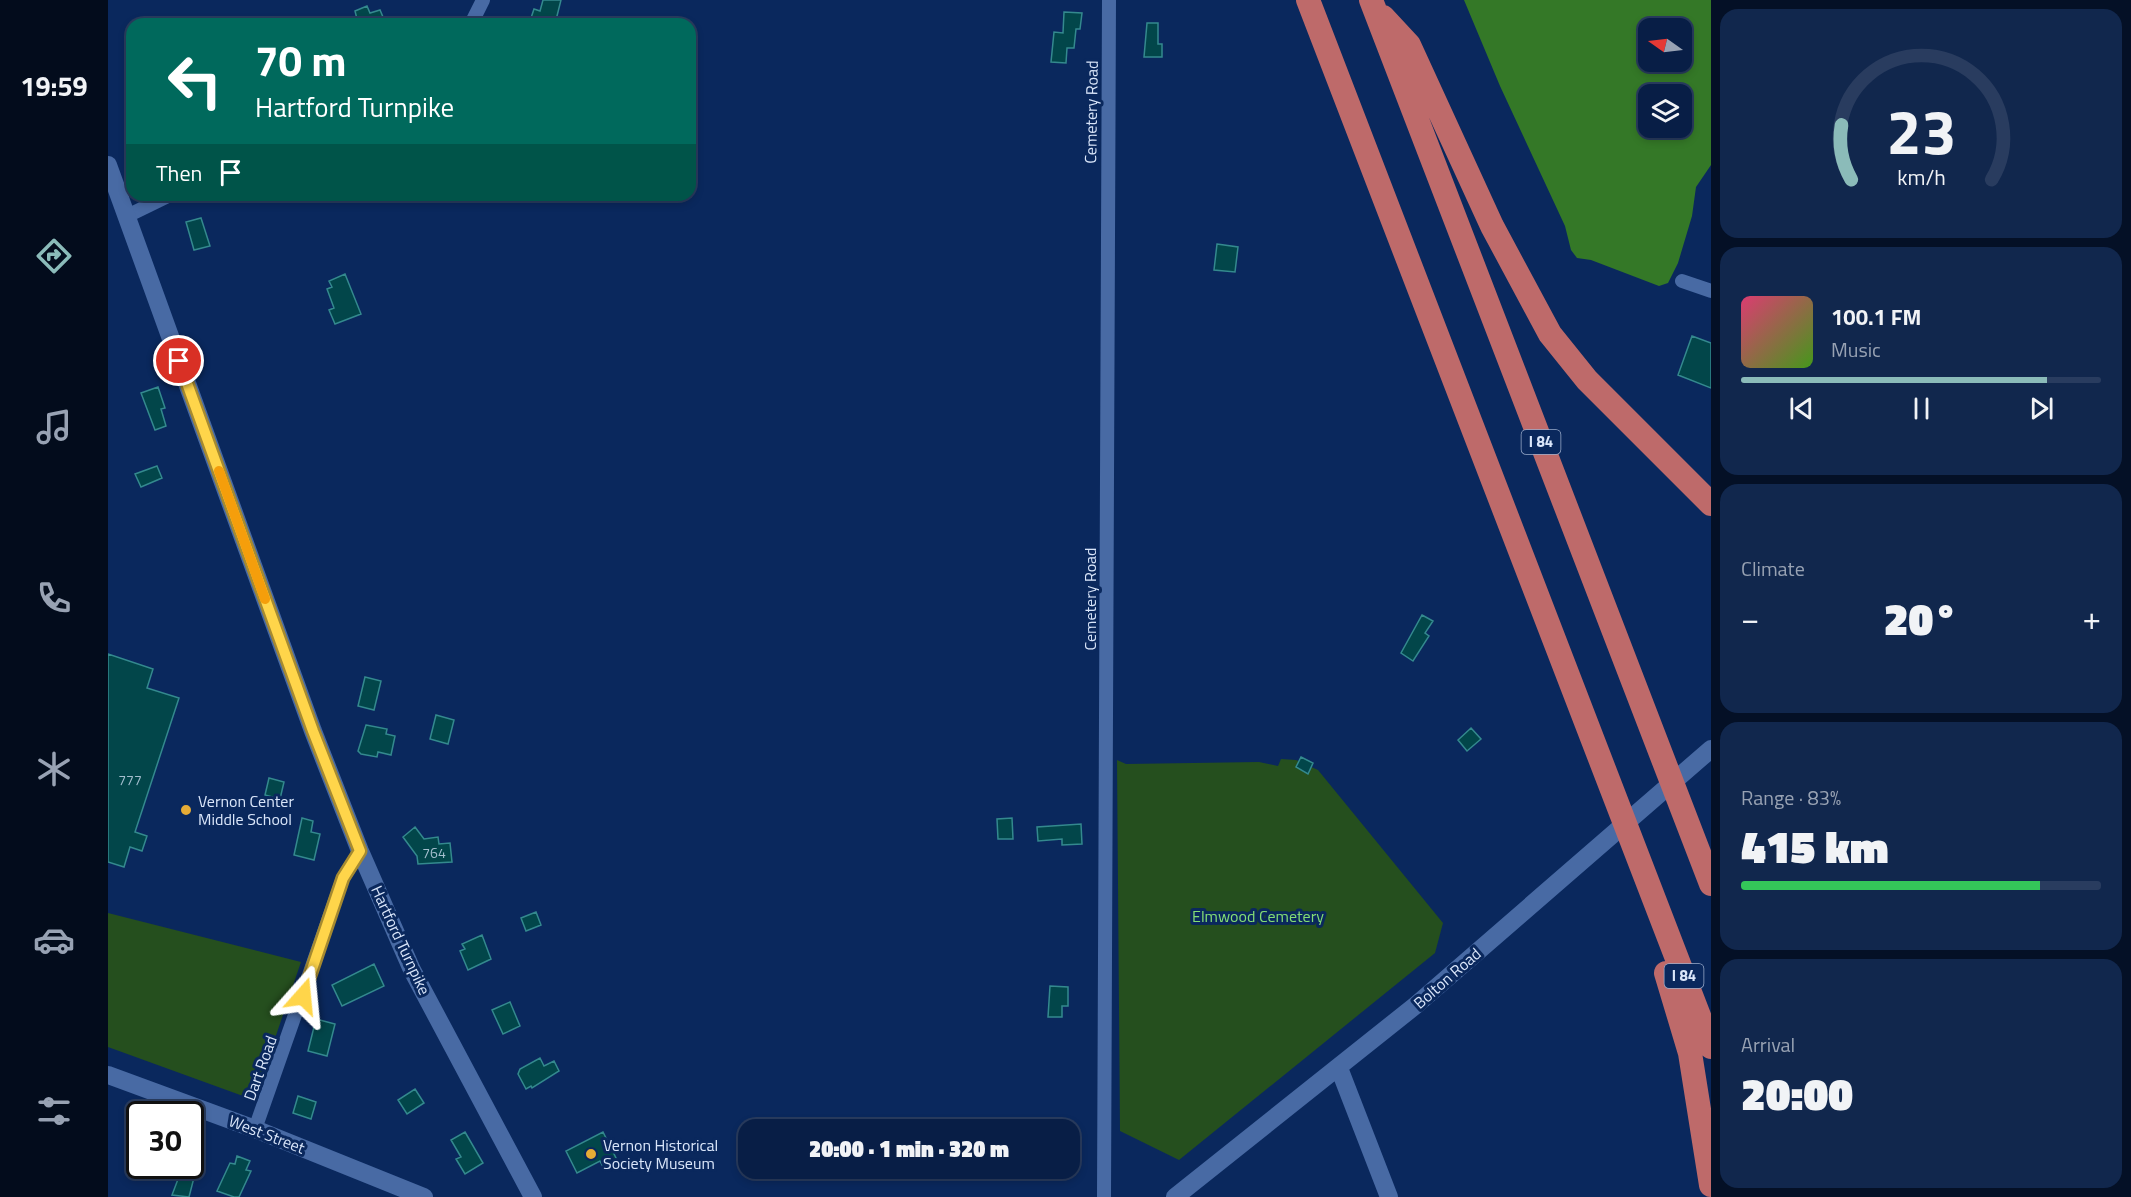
<!DOCTYPE html>
<meta charset="utf-8">
<style>
:root{--surface:#081e46;--page:#11274d;--text:#f1f3f6;--muted:#98a2b3;--line:#293c5f;--accent:#8bbbb9}
body{margin:0;font-family:"Titillium Web",sans-serif;background:var(--page);color:var(--text);height:100vh;display:flex;flex-direction:column;font-size:22px;white-space:nowrap}
*{box-sizing:border-box;margin:0}
p{font-size:20px;color:var(--muted)}
.icon{flex:none;width:33px;height:33px;fill:none;stroke:currentColor;stroke-width:2;stroke-linecap:round;stroke-linejoin:round}
.map{position:relative;flex:1;overflow:hidden}
.panel{display:flex;flex-direction:column;gap:9px;padding:9px;background:#041026;width:420px}
.panel>*{flex:none}
.banner{position:absolute;left:18px;top:18px;width:570px;height:183px;border-radius:18px;box-shadow:0 3px 9px #0003,0 0 0 2px var(--line);background:#00695c;color:#fff;overflow:hidden}
.needle{width:39px;rotate:284deg}
.controls{position:absolute;left:1530px;top:18px;display:grid;gap:12px}
.controls a{display:grid;place-items:center;width:54px;height:54px;border-radius:12px;background:var(--surface);box-shadow:0 3px 9px #0003,0 0 0 2px var(--line);font-size:30px}
.speed{position:absolute;left:18px;top:1101px;display:flex;gap:12px;font-size:30px;font-weight:700;text-align:center}
.speed>*{display:grid;place-content:center;width:78px;height:78px;border-radius:50%;background:var(--surface);box-shadow:0 3px 9px #0003,0 0 0 2px var(--line);line-height:1}
.speed .limit{border:3px solid #111;border-radius:9px;background:#fff;color:#111}
.pin{position:absolute;display:grid;place-items:center;width:51px;height:51px;color:#fff;margin:-26px;border:3px solid #fff;border-radius:50%;box-shadow:0 2px 6px #0007}
.me{position:absolute;width:66px;margin:-33px;rotate:18deg;stroke-linejoin:round;filter:drop-shadow(0 0 4px #0008)}
.turn{display:flex;align-items:center;gap:21px;height:126px;padding:0 30px;font-size:27px}
.turn .icon{width:78px;height:78px;stroke-width:2.5}
.turn b{display:block;font-size:42px;line-height:51px}
.then{display:flex;align-items:center;height:57px;padding:0 30px;background:#0003;gap:12px;font-size:22px}
.big{font-size:45px;font-weight:800;line-height:1.1}
.panel .widget{flex:1;display:flex;flex-direction:column;justify-content:center;gap:9px;min-width:0;padding:0 21px;border-radius:18px;background:var(--page)}
.panel .dial{align-items:center;gap:0}
.dial svg{height:156px;overflow:visible;fill:none;stroke:var(--line);stroke-width:7;stroke-linecap:round;text-anchor:middle}
.dial text{fill:var(--text);stroke:none}
.song{display:flex;align-items:center;gap:18px}
.cover{width:72px;height:72px;border-radius:9px;background:linear-gradient(135deg,hsl(340 70% 55%),hsl(100 70% 35%))}
.played{height:6px;border-radius:3px;background:linear-gradient(90deg,var(--accent) 85%,var(--line) 85%)}
.keys{display:flex;justify-content:space-around;direction:ltr}
.heat{display:flex;justify-content:space-between;align-items:center;font-size:33px;direction:ltr}
.charge{height:9px;border-radius:4px;background:linear-gradient(90deg,#34c759 83%,var(--line) 0)}
.trip{position:absolute;left:630px;top:1119px;width:342px;height:60px;border-radius:18px;background:var(--surface);box-shadow:0 3px 9px #0003,0 0 0 2px var(--line);font-weight:800;line-height:60px;text-align:center}
main{display:flex;flex:1;min-height:0}
.menu{display:flex;flex-direction:column;width:108px;justify-content:space-around;align-items:center;background:#030c1c;color:var(--muted)}
.menu .icon{width:42px;height:42px}
.menu .selected{color:var(--accent)}
.menu b{font-size:27px;color:var(--text)}
.map>svg:first-child{display:block}
</style>
<main>
<nav class="menu">
<b>19:59</b>
<svg class="icon selected" aria-label="directions" viewBox="0 0 24 24"><path d="M12 3l9 9-9 9-9-9zM9 14v-3h6M13 9l2 2-2 2"/></svg>
<svg class="icon" aria-label="music" viewBox="0 0 24 24"><path d="M9 18V5l10-2v13"/><circle cx="6" cy="18" r="3"/><circle cx="16" cy="16" r="3"/></svg>
<svg class="icon" aria-label="phone" viewBox="0 0 24 24"><path d="M5 4h4l2 5-3 2q2 4 5 5l2-3 5 2v4C11 20 4 13 5 4z"/></svg>
<svg class="icon" aria-label="climate" viewBox="0 0 24 24"><path d="M12 3v18M4 7l16 10M4 17L20 7"/></svg>
<svg class="icon" aria-label="car" viewBox="0 0 24 24"><path d="M5 17H2v-5l4-1 3-4h7l3 4 3 1v5h-3M9 17h6M6 11h13"/><circle cx="7" cy="17" r="2"/><circle cx="17" cy="17" r="2"/></svg>
<svg class="icon" aria-label="filters" viewBox="0 0 24 24"><path d="M4 7h16M4 17h16"/><circle cx="9" cy="7" r="2"/><circle cx="15" cy="17" r="2"/></svg>
</nav>
<div class="map">
<svg width="1603" height="1197" viewBox="0 0 1603 1197">
<rect width="100%" height="100%" fill="#0a285d"/>
<path fill="#254f1e" d="M1173,759l15,1 22,10 125,153 -8,30 -256,207 -59,-29 -3,-371 9,4 133,-2 19,4z
M0,913l193,49 -47,138 -146,-53z"/>
<path fill="#347827" fill-rule="evenodd" d="M1356,0h247v165l-15,22 -4,29 -14,47 -10,20 -9,3 -68,-26 -14,-2 -6,-8 -6,-24 -65,-140zM1540,28h34v34h-34zM1540,94h34v34h-34z"/>
<path fill="#02464a" stroke="#34898e" stroke-width="1.5" d="M435,0h18l-6,24h-26l5,-15 6,2z
M259,6l3,7 10,-3 6,14h-41l12,-5 -2,-8z
M956,12l18,1 -2,16h-4l-2,19h-7l-1,15 -15,-1 3,-30 9,1z
M1039,23h11v21h4v13h-18z
M93,218l9,28 -16,4 -8,-28z
M1109,244l21,3 -3,25 -21,-2z
M237,274l16,40 -26,10 -6,-14 5,-2 -7,-19 5,-2 -3,-6z
M1584,336l19,7v45l-33,-13z
M50,387l7,21 -4,1 5,17 -11,4 -14,-37z
M49,466l5,12 -21,9 -6,-13z
M1314,615l11,6 -8,12 4,3 -16,25 -12,-8z
M0,654l45,15 -6,19 32,10 -44,134 12,4 -5,15 -12,-4 -6,20 -16,-5z
M257,677l16,4 -7,29 -16,-4z
M328,715l18,5 -6,24 -18,-5z
M258,725l21,4 -1,5 9,2 -4,19 -13,-3 -1,5 -16,-3 -3,-3z
M1363,728l10,11 -14,12 -9,-11z
M1193,757l12,6 -5,11 -12,-7z
M161,778l15,4 -4,17 -15,-4z
M194,818l11,3 -2,11 9,2 -6,26 -20,-5z
M904,818l1,21h-15l-1,-20z
M973,824l1,20 -20,1v-6l-24,2 -1,-14z
M307,827l9,12 14,-2 1,7 11,-1 2,19 -34,2 -1,-8 -14,-19z
M428,912l5,13 -15,6 -5,-13z
M374,935l9,24 -23,11 -8,-19 5,-2 -3,-5z
M266,964l10,22 -42,20 -10,-21z
M942,986l18,1v19h-6v11h-14z
M402,1002l10,24 -17,8 -11,-24z
M208,1019l19,5 -8,32 -19,-5z
M432,1058l4,8 10,-5 5,10 -27,17 -1,-2 -5,3 -8,-15 2,-5z
M307,1089l9,14 -17,11 -9,-14z
M190,1096l18,6 -5,17 -18,-6z
M357,1132l18,31 -18,11 -9,-15 5,-2 -10,-17z
M495,1132l15,30 -14,7 -4,-8 -23,12 -11,-22z
M129,1156l13,5 -4,9 5,1 -12,26h-5l-17,-6 13,-28 5,1z
M75,1166h14l-8,31 -17,-2z"/>
<g fill="none" stroke-linecap="round" stroke-linejoin="round">
<path stroke="#486aa4" stroke-width="14" d="M363,24l12,-24
M19,216l43,-21
M1574,281l29,10
M147,1129l88,-251 17,-27
M996,1197l5,-1197"/>
<path stroke="#486aa4" stroke-width="18" d="M0,165l205,566 47,120 52,119 121,227
M1231,1068l50,129
M0,1075l147,54 169,68
M1067,1197l241,-192 295,-256"/>
<path stroke="#be6a6a" stroke-width="24" d="M1200,0l403,1047
M1263,0l340,884
M1275,17l26,28 83,181 58,108 37,46 124,124
M1558,973l24,80 21,132"/>
</g>
<g fill="none" stroke-linecap="round" stroke-linejoin="round">
<defs>
<path id="route" d="M71,361l134,370 47,120 -17,27 -40,118"/>
</defs>
<use href="#route" stroke="#a68a30" stroke-width="15"/>
<use href="#route" stroke="#ffd54a" stroke-width="10"/>
<path stroke="#f59e0b" stroke-width="10" d="M111,471l46,128"/>
</g>
<g fill="#e6ac36" stroke="#0a285d" stroke-width="2">
<circle cx="78" cy="810" r="6"/>
<circle cx="483" cy="1154" r="6"/>
</g>
<g text-anchor="middle" stroke-width="6" stroke-linejoin="round" paint-order="stroke">
<g font-size="14" fill="#a4bece">
<text x="22" y="785">777</text>
<text x="326" y="858">764</text>
</g>
<g fill="#0a285d" stroke="#9cadcb" stroke-width="1.5">
<rect x="1413.5" y="430" width="39" height="24" rx="4.5"/>
<rect x="1556.5" y="964" width="39" height="24" rx="4.5"/>
</g>
<g font-size="15" font-weight="bold" fill="#dae6fa">
<text x="1433" y="447">I 84</text>
<text x="1576" y="981">I 84</text>
</g>
<g font-size="16" fill="#dae6fa" stroke="#0a285d">
<text transform="translate(983 112) rotate(-89)" y="6">Cemetery Road</text>
<text transform="translate(982 599) rotate(-90)" y="6">Cemetery Road</text>
<text transform="translate(293 940) rotate(65)" y="6">Hartford Turnpike</text>
<text transform="translate(1339 978) rotate(-41)" y="6">Bolton Road</text>
<text transform="translate(152 1068) rotate(-70)" y="6">Dart Road</text>
<text transform="translate(159 1134) rotate(21)" y="6">West Street</text>
</g>
<g font-size="16" fill="#dae6fa" stroke="#0a285d" text-anchor="start">
<text x="90" y="807">Vernon Center<tspan x="90" dy="18">Middle School</tspan></text>
<text x="495" y="1151">Vernon Historical<tspan x="495" dy="18">Society Museum</tspan></text>
</g>
<g font-size="16" fill="#85de75" stroke="#0a285d">
<text x="1150" y="922">Elmwood Cemetery</text>
</g>
</g>
</svg>
<div class="controls">
<a><svg class="needle" viewBox="-14 -14 28 28"><path d="M0-13l5 13h-10z" fill="#e53935"/><path d="M0 13l5-13h-10z" fill="#98a2b3"/></svg></a>
<a><svg class="icon" aria-label="layers" viewBox="0 0 24 24"><path d="M12 4l9 5-9 5-9-5zM3 14l9 5 9-5"/></svg></a>
</div>
<div class="speed"><div class="limit">30</div></div>
<div class="pin" style="left:71px;top:361px;background:#d93025"><svg class="icon" aria-label="arrive" viewBox="0 0 24 24"><path d="M6 21V4h12l-3 4 3 4H6"/></svg></div>
<svg class="me" style="left:195px;top:996px" viewBox="-20 -20 40 40"><path d="M0-17L14 15 0 8-14 15z" fill="#ffd54a" stroke="#fff" stroke-width="4"/></svg>
<div class="trip">20:00 · 1 min · 320 m</div>
<div class="banner">
<div class="turn"><svg class="icon" aria-label="left" viewBox="0 0 24 24"><path d="M17 20v-9H6M10 6l-5 5 5 5"/></svg><div><b>70 m</b>Hartford Turnpike</div></div>
<div class="then">Then<svg class="icon" aria-label="arrive" viewBox="0 0 24 24"><path d="M6 21V4h12l-3 4 3 4H6"/></svg></div>
</div>
</div>
<section class="panel">
<div class="widget dial"><svg viewBox="0 0 100 80">
<path d="M14 69A42 42 0 1 1 86 69"/>
<path d="M14 69A42 42 0 0 1 9 41" stroke="#8bbbb9"/>
<text x="50" y="56" font-size="32" font-weight="700">23</text>
<text x="50" y="72" font-size="11">km/h</text>
</svg></div>
<div class="widget">
<div class="song"><i class="cover"></i><div><b>100.1 FM</b><p>Music</p></div></div>
<div class="played"></div>
<div class="keys"><svg class="icon" aria-label="previous" viewBox="0 0 24 24"><path d="M18 5L8 12l10 7zM5 5v14"/></svg><svg class="icon" aria-label="pause" viewBox="0 0 24 24"><path d="M8 5v14M16 5v14"/></svg><svg class="icon" aria-label="next" viewBox="0 0 24 24"><path d="M6 5l10 7-10 7zM19 5v14"/></svg></div>
</div>
<div class="widget"><p>Climate</p>
<div class="heat"><a>−</a><b class="big">20°</b><a>+</a></div>
</div>
<div class="widget"><p>Range · 83%</p><b class="big">415 km</b><div class="charge"></div></div>
<div class="widget"><p>Arrival</p><b class="big">20:00</b></div>
</section>
</main>
